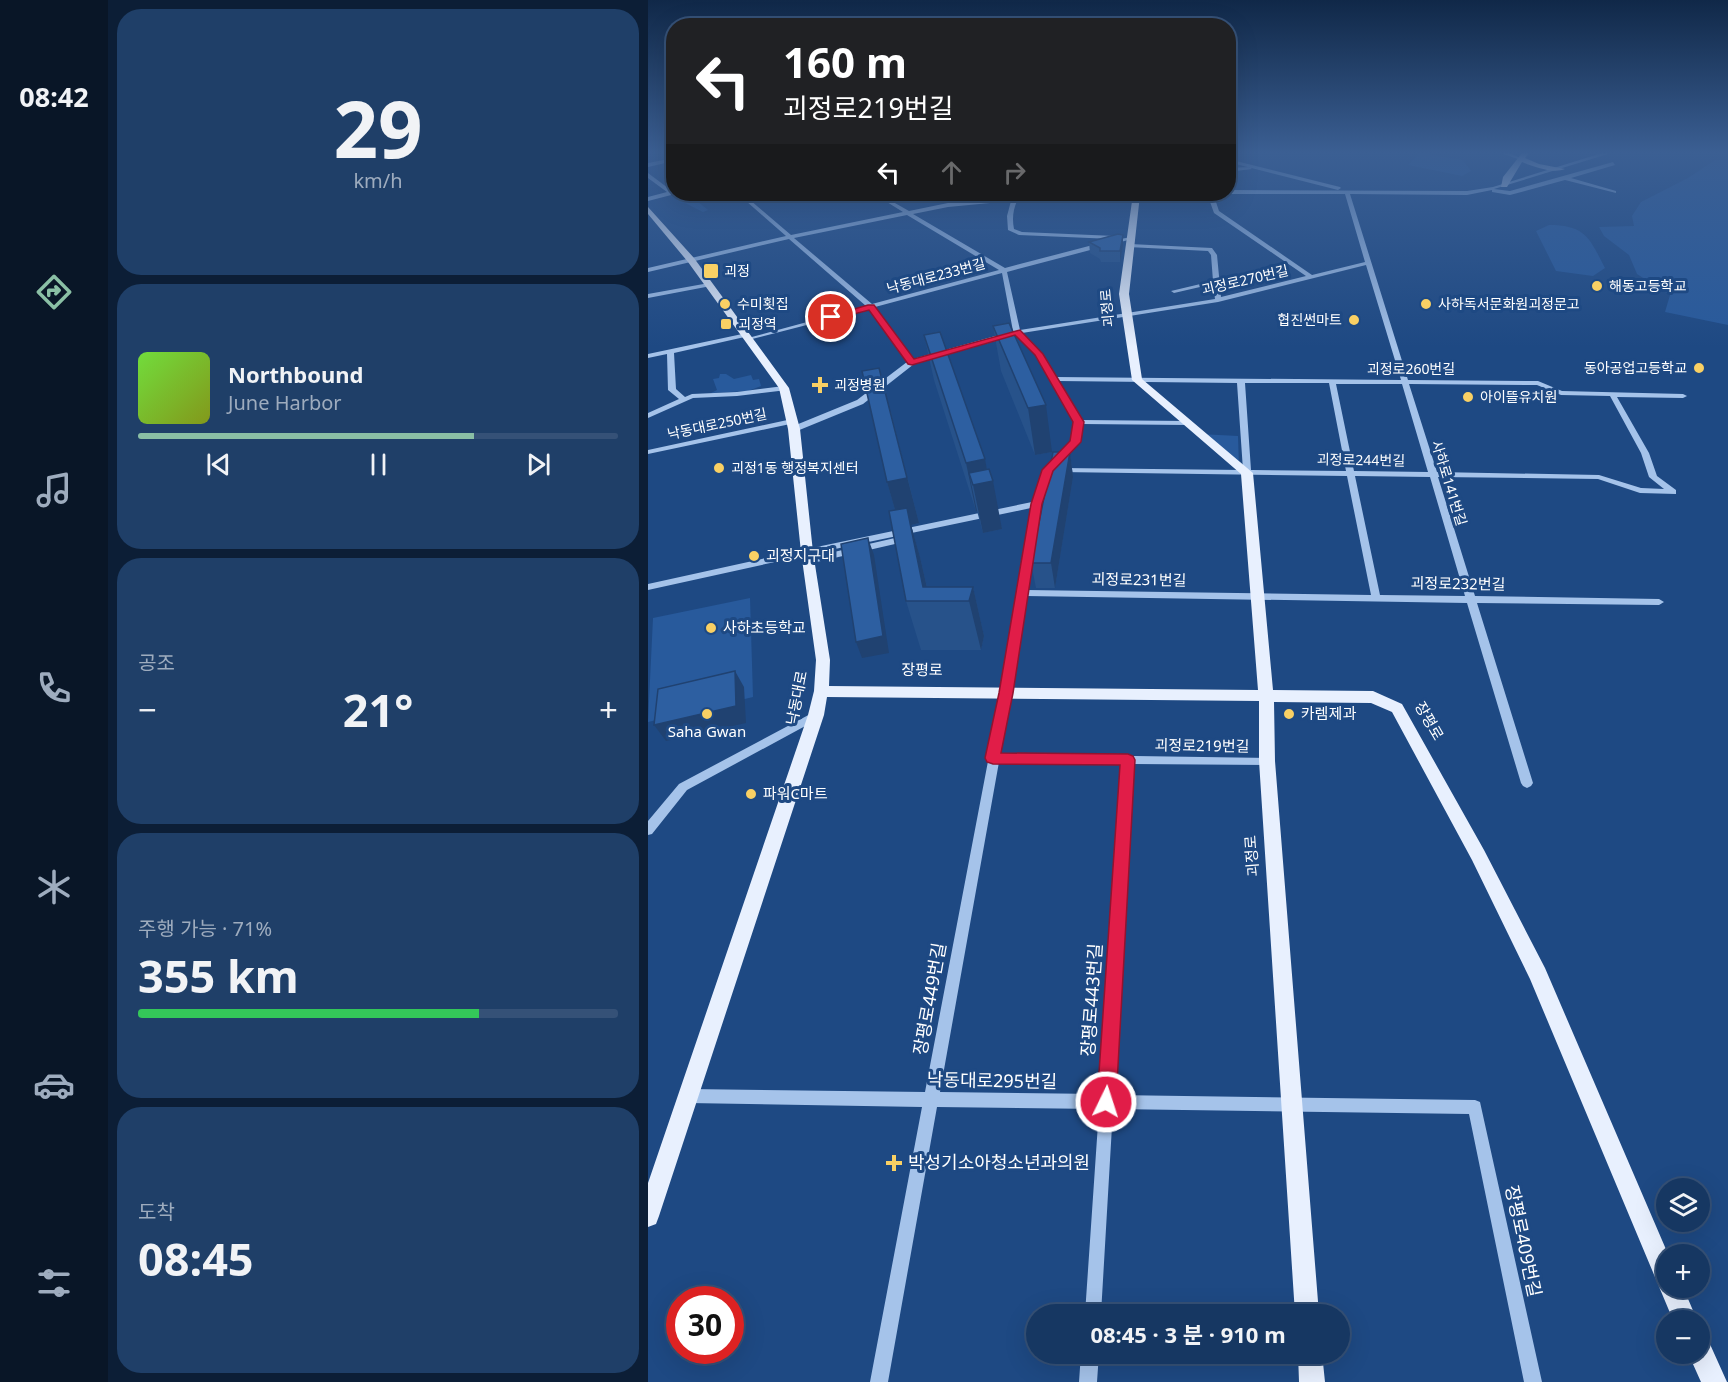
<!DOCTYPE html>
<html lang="ko">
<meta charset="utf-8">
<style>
:root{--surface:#163762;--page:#1f3f68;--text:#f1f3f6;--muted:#9eacbe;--line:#355177;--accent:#8abfa5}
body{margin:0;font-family:"Noto Sans","Noto Sans KR",sans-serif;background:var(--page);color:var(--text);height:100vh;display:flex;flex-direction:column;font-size:22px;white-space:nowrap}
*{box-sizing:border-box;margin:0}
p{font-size:20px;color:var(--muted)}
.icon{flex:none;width:33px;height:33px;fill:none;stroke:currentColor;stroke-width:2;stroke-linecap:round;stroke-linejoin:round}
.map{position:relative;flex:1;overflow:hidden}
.panel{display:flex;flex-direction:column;gap:9px;padding:9px;background:#0c1e36;width:540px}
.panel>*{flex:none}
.guide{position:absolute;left:18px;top:18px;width:570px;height:183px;border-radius:24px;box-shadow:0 6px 24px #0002,0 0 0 2px var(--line);background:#202124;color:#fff;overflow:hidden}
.buttons{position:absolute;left:1008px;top:1178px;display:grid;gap:12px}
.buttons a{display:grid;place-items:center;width:54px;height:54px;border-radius:50%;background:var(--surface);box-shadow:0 6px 24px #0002,0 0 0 2px var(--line);font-size:30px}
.speed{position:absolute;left:18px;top:1286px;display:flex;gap:12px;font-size:30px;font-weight:700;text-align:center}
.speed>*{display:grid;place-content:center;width:78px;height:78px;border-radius:50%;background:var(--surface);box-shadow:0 6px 24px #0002,0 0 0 2px var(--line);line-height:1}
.speed .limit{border:9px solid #d22;background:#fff;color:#111}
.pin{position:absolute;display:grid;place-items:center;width:51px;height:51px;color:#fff;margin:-26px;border:3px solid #fff;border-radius:50%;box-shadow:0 2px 6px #0007}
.me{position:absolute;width:66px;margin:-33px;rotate:4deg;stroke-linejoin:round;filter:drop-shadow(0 0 4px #0008)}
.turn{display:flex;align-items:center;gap:21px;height:126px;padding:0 18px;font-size:27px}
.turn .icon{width:78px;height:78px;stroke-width:2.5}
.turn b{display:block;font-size:42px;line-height:51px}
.lanes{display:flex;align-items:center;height:57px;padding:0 18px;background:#0003;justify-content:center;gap:30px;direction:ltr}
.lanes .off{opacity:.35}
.big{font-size:45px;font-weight:700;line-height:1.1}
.panel .tile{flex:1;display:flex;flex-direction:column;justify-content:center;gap:9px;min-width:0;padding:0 21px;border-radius:24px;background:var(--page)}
.panel .dial{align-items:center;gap:0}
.dial b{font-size:78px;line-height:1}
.song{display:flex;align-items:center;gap:18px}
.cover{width:72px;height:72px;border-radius:9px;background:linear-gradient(135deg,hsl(100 70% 55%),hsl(70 70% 35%))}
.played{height:6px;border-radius:3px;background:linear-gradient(90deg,var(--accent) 70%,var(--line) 70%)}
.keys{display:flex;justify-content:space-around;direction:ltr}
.heat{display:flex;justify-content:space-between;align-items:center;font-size:33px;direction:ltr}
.charge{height:9px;border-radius:4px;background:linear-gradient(90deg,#34c759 71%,var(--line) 0)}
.trip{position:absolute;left:378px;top:1304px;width:324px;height:60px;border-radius:30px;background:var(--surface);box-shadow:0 6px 24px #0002,0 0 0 2px var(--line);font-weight:700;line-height:60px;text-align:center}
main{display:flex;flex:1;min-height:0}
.menu{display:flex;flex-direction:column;width:108px;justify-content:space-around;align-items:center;background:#091627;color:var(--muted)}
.menu .icon{width:42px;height:42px}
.menu .on{color:var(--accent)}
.menu b{font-size:27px;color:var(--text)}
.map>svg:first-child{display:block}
</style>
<main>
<nav class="menu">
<b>08:42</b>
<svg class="icon on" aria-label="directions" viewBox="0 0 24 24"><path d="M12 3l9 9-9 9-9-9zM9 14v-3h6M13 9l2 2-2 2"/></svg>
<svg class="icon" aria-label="music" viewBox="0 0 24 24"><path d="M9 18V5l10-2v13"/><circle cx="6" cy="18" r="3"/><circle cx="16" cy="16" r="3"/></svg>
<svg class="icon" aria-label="phone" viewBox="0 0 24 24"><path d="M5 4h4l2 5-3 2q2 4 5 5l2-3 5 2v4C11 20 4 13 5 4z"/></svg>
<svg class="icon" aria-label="climate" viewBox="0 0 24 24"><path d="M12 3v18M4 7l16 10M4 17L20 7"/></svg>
<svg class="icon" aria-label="car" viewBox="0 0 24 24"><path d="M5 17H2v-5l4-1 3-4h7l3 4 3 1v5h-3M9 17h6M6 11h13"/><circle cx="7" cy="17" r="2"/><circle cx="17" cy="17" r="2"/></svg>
<svg class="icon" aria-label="filters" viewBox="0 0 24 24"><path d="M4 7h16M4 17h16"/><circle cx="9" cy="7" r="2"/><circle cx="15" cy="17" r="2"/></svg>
</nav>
<section class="panel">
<div class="tile dial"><b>29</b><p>km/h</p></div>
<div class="tile">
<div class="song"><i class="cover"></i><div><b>Northbound</b><p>June Harbor</p></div></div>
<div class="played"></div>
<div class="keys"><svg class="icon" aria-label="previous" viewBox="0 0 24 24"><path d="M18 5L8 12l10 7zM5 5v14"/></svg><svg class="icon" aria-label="pause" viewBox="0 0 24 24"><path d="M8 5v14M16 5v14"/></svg><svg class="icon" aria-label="next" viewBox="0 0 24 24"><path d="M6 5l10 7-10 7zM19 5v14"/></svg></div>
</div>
<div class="tile"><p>공조</p>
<div class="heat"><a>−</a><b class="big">21°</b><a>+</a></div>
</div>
<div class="tile"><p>주행 가능 · 71%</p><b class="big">355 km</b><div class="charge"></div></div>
<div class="tile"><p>도착</p><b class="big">08:45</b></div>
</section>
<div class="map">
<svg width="1080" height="1382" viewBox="0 0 1080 1382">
<rect width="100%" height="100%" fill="#1e4983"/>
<path fill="#285a9c" d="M772,153l43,7 8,11 -9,5 -54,-11z
M1067,160h13v165l-63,-13 5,-17 -33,-21 -8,-19 -25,-19 -5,-9 35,-1 -2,-10 9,-14 47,-24z
M37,194h51l5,2 -31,1 -13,4 11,9 -5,2 -30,-15z
M901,225c37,0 41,14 56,43l-12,8 -37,-5 -20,-40z
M72,374h6l8,5 17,-4 2,5 6,-1 2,7 -13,5 -37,2 6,-3 -4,-11 6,-1z
M552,434l38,2 1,32z
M102,598l3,99 -105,25 5,-104z"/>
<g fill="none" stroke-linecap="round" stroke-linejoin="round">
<path fill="#a5c3ea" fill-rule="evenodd" d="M852,153h8l15,6 -2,1z
M954,153h9l-117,36 16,2 103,-29 2,3 -44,13 45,13v2l-51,-13 -55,15 -18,-3v-2l-25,5 -117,-1 58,186 130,1 24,10 121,3 4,2 -4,2 -66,-1 32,56 8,23 19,14v4l-36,-1 -42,-14 -160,-2 37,119 184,3 5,3 -5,3 -182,-2 56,180 -2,3 -4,2 -4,-2 -2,-3 -54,-180 -441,-7 -26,158 271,4 2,3 -2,3 -4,1 -134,-1 -19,331 361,5 5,2 62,280h-18l-55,-268 -356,-5 -12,205h-16l14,-205 -162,-2 -49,275h-18l52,-275 -234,-4 -5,-2 -2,-5 2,-5 5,-2 237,3 76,-399 30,-185 -220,46 1,3 96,-22 4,3 -4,3 -100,23 -3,-1v-4l-30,3 -127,28v-6l127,-28 28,-3 1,-3 3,-1 225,-47 12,-32 27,-29 4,-19 -40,-67 -19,-20 -102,29 -51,40 -66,27h-6v-4l66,-27 50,-38 -38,-53 -121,31v-2l118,-32 -77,-67 -141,33v-4l138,-32 -48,-42h5l48,41 112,-23 -29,-18h5l30,17 39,-8 65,-6 3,-3h4l-2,3 181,-3 -2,2 -180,5c-4,9 -5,18 -3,28l8,3 93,4v2l-2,1 -94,-4 -11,-5 -1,-14 4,-15 -63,6 -35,7 92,54 103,-27 24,-4v2l-125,33 13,58 195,-31 -2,-15 -39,9 -3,-2 42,-10 -2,-26 -3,-4 -80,-4v-2l2,-1 82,4 5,7 4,42 85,-21 -92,-63 -5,-14 4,-5h5l-3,5 4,12 93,64 53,-13 -20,-68h-117v-4l239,1 26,-4zM259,215l92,55 -127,34 -78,-66zM718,265l35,115 -346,-3 -15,-24 -18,-20 196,-31zM354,273l11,58 -100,28 -38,-52zM410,381l179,2 6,87 -183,-2 -4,2 4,2 287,4 24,119 -344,-5 13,-86 12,-33 27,-29 3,-18 105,1 4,-2 -4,-2 -106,-1zM597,383h84l17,88 -95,-1zM688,384h66l26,88 -74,-1zM761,384l128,1 24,10 49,1 31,57 8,24 15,12 -23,-1 -42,-13 -162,-3zM707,476l75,1 35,119 -85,-1zM351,762l123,2 -22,330 -160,-2z
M26,158v3l-26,6v-4z
M580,159l112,28 1,1 -3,2 -110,-28z
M580,168l21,-1 3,2 -24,3z
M0,173l24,18h2l1,3 -27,7v-4l19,-5 -19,-14z
M61,283l2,1v2l-63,12v-4z
M99,333l2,1v2l-75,17 2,36 9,8 7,-3 45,-2 47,-6 4,2 -1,2 -50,6 -44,2 -45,20v-5l31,-14 -11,-9 -1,-36 -19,4v-4z
M144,419h3v4l-147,31v-4z
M168,711l4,1 1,3 -1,3 -133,72 -35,44 -4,1v-14l31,-37z
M433,1353h18l-2,29h-18z"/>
<path fill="#e8f0fe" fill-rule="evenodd" d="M874,153h7l-4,5 14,6 26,5c-12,5 -31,-2 -43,-7l-15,25h-6l2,-10z
M485,194l7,1 -11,99 13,85 111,94 20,217 100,1 29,13 82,146 61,118 123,286 -2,33h17l14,33h-24l-143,-341 -58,-119 -80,-148 -21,-9 -97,-1 1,59 44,553h-24l-36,-553v-60l-432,-4 -3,18 -165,501 -3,8 -8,3v-44l160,-468 6,-24 2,-31 -15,-108 -13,-123 -9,-41 -91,-126 -40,-48v-7l46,51 95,130 11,41 13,123 17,108 -1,26 429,4 -17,-216 -109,-94 -13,-86z
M1052,1339l9,3 18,40h-26l-13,-29h12z
M650,1353h24l3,29h-26z"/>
</g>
<path fill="#27528a" d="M475,235v11l-3,16h-19l-1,-3 -10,-6 -1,-11z
M345,326l59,126 -17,3 -34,-84z
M276,335l63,134 15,60 -19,4 -6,-22h-1l-42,-131z
M243,412l28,111 -8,2 9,32 7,30h46l11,49 -3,14h-60l-15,-49 -11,-91 -8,-28z
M422,452l3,25 -18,111h-19l-5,-25z"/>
<path fill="#204271" d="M475,235v11l-3,16v-11z
M231,368l40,155 -8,2 9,32 10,44h-3l-27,-74 -13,-45z
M398,405l6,47 -17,3 -7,-47z
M422,452l3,25 -18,111 -4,-25z
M337,459l4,22h4l9,48 -19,4 -10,-48 -4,-12 8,38h-1l-10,-48z
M220,538l6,17 15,98 -27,5 -6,-16z
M325,587l11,49 -3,14 -12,-49z
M87,671l9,16 2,36 -80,18 -12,-16z"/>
<path fill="#2d5fa1" stroke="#204271" stroke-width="1.5" d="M470,234l5,1 -3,16h-20v-3l-11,-6z
M361,323l37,82 -18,3 -35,-82z
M292,332l45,127 -19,4 -42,-128z
M231,368l28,110 -20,4 -25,-111z
M405,452h17l-19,111h-20z
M341,469l4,12 -20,4 -4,-12z
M259,508l16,79h50l-4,14h-63l-17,-90z
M220,538l15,98 -27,6 -15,-98z
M87,671l1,35 -82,19 4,-36z"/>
<linearGradient id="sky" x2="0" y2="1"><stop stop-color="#102848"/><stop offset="0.44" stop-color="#3b5f93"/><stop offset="1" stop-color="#3b5f93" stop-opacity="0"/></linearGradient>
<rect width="1080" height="347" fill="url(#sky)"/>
<path fill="#e11d48" stroke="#92132f" stroke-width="1.5" d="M220,305h6l40,54 106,-29 23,24 41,68 -3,20 -28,29 -11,33 -29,189 -12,60 127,1 5,2 2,4 -19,342 -3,7 -7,2 -7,-2 -2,-7 23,-337 -127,-1 -6,-2 -2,-4 14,-65 32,-189 11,-34 28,-29 3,-19 -38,-67 -20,-20 -103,30 -4,-1 -39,-54 -38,10 -5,-3z"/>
<g fill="#f9d064" stroke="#1e4983" stroke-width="2">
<rect x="55" y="263" width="16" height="16" rx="3"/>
<circle cx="949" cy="286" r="6"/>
<circle cx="77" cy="304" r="6"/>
<circle cx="778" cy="304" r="6"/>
<circle cx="706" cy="320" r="6"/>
<rect x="72" y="318" width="12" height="12" rx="3"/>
<circle cx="1051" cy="368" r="6"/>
<path d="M169 376h6v6h6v6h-6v6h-6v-6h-6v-6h6z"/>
<circle cx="820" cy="397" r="6"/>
<circle cx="71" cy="468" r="6"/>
<circle cx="106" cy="556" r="6"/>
<circle cx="63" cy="628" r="6"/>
<circle cx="59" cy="714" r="6"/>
<circle cx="641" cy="714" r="6"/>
<circle cx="103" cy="794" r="6"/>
<path d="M243 1154h6v6h6v6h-6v6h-6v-6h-6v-6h6z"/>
</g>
<g text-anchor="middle" stroke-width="6" stroke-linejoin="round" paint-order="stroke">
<g font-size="14" fill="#fff" stroke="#1e4983" text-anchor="start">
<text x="76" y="276">괴정</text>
<text x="961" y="291">해동고등학교</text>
<text x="89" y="309">수미횟집</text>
<text x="790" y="309">사하독서문화원괴정문고</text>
<text x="694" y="325" text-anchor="end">협진썬마트</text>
<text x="90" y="329">괴정역</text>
<text x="1039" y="373" text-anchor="end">동아공업고등학교</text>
<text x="186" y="390">괴정병원</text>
<text x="832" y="402">아이뜰유치원</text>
<text x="83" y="473">괴정1동 행정복지센터</text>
</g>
<g font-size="14" fill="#fff" stroke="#1e4983">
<text transform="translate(288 276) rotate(-15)" y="5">낙동대로233번길</text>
<text transform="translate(597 280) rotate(-13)" y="5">괴정로270번길</text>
<text transform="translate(459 308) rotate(-95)" y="5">괴정로</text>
<text x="763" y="374">괴정로260번길</text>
<text transform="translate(69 424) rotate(-12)" y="5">낙동대로250번길</text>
<text transform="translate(713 460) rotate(1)" y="5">괴정로244번길</text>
<text transform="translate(801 483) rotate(73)" y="5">사하로141번길</text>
</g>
<g font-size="15" fill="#fff" stroke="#1e4983" text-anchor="start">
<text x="118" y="561">괴정지구대</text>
<text x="75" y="633">사하초등학교</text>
<text x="653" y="719">카렘제과</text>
<text x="59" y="737" text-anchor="middle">Saha Gwan</text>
<text x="115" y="799">파워C마트</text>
</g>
<g font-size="15" fill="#fff" stroke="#1e4983">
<text transform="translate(491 580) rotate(1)" y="5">괴정로231번길</text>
<text transform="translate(810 584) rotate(1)" y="5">괴정로232번길</text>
<text transform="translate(274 670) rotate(1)" y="5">장평로</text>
<text transform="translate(149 698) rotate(-79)" y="5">낙동대로</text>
<text transform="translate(781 721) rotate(60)" y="5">장평로</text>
<text transform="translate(554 746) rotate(1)" y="5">괴정로219번길</text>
<text transform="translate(604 856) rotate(-94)" y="5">괴정로</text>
</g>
<g font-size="18" fill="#fff" stroke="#1e4983">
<text transform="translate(282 999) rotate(-80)" y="6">장평로449번길</text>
<text transform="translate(444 1000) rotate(-86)" y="6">장평로443번길</text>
<text transform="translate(344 1081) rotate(1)" y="6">낙동대로295번길</text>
<text transform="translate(875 1241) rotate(78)" y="6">장평로409번길</text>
</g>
<g font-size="18" fill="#fff" stroke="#1e4983" text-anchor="start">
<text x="260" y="1169">박성기소아청소년과의원</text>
</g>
</g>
</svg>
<div class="buttons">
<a><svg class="icon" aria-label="layers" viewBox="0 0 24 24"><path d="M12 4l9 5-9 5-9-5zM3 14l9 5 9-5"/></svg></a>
<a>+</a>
<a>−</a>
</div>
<div class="speed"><div class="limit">30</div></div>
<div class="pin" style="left:183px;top:317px;background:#d93025"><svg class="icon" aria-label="arrive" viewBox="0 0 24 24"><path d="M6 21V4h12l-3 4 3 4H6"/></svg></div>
<svg class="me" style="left:458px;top:1102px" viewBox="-20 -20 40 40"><circle r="17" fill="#e11d48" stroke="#fff" stroke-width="3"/><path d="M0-11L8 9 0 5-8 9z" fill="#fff"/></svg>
<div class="trip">08:45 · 3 분 · 910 m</div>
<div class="guide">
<div class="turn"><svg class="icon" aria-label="left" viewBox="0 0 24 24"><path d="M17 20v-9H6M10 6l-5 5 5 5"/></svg><div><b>160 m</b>괴정로219번길</div></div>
<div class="lanes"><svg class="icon" aria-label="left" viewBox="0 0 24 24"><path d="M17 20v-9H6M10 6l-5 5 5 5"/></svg><svg class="icon off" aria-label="ahead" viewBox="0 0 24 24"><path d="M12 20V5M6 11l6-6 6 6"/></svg><svg class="icon off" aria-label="right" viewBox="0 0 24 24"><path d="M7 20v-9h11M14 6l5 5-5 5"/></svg></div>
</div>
</div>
</main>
